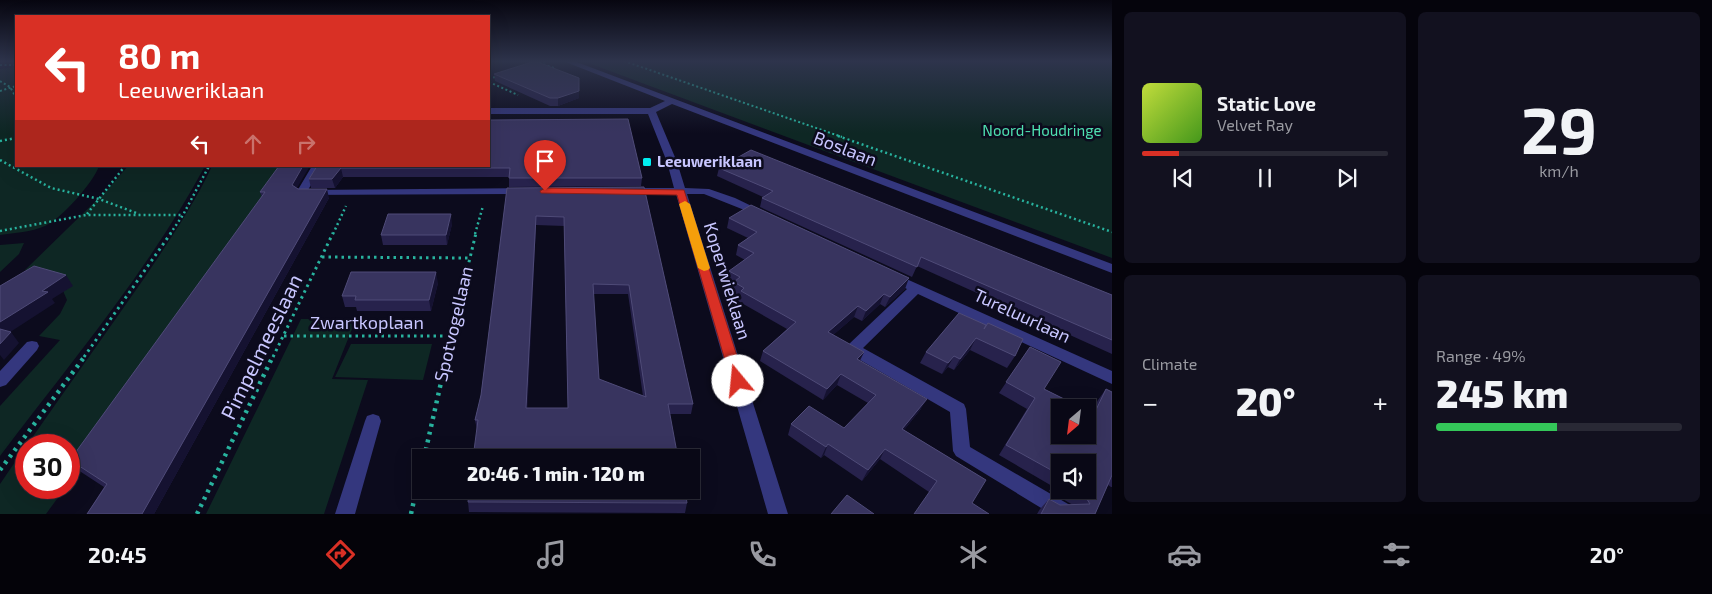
<!DOCTYPE html>
<meta charset="utf-8">
<style>
:root{--surface:#090816;--page:#12111f;--text:#f1f3f6;--muted:#999aa1;--line:#292935;--accent:#d93025}
body{margin:0;font-family:"Exo 2",sans-serif;background:var(--page);color:var(--text);height:100vh;display:flex;flex-direction:column;font-size:19px;white-space:nowrap}
*{box-sizing:border-box;margin:0}
p{font-size:16px;color:var(--muted)}
.icon{flex:none;width:28px;height:28px;fill:none;stroke:currentColor;stroke-width:2;stroke-linecap:round;stroke-linejoin:round}
.map{position:relative;flex:1;overflow:hidden}
.panel{display:flex;flex-direction:column;gap:12px;padding:12px;background:#05040c;width:600px}
.panel>*{flex:none}
.banner{position:absolute;left:15px;top:15px;width:475px;height:152px;border-radius:0px;box-shadow:0 5px 20px #0002,0 0 0 1px var(--line);background:#d93025;color:#fff;overflow:hidden}
.needle{width:32px;rotate:208deg}
.buttons{position:absolute;left:1051px;top:399px;display:grid;gap:10px}
.buttons a{display:grid;place-items:center;width:45px;height:45px;border-radius:0px;background:var(--surface);box-shadow:0 5px 20px #0002,0 0 0 1px var(--line);font-size:25px}
.speed{position:absolute;left:15px;top:434px;display:flex;gap:10px;font-size:25px;font-weight:700;text-align:center}
.speed>*{display:grid;place-content:center;width:65px;height:65px;border-radius:50%;background:var(--surface);box-shadow:0 5px 20px #0002,0 0 0 1px var(--line);line-height:1}
.speed .limit{border:8px solid #d22;background:#fff;color:#111}
.pin{position:absolute;display:grid;place-items:center;width:42px;height:42px;color:#fff;margin:-51px -21px;border-radius:50% 50% 50% 0;rotate:-45deg;box-shadow:0 0 5px #0007}
.pin .icon{rotate:45deg}
.me{position:absolute;width:55px;margin:-28px;rotate:343deg;stroke-linejoin:round;filter:drop-shadow(0 0 4px #0008)}
.turn{display:flex;align-items:center;gap:18px;height:105px;padding:0 20px;font-size:22px}
.turn .icon{width:65px;height:65px;stroke-width:2.5}
.turn b{display:block;font-size:35px;line-height:42px}
.lanes{display:flex;align-items:center;height:48px;padding:0 20px;background:#0003;justify-content:center;gap:25px;direction:ltr}
.lanes .off{opacity:.35}
.big{font-size:38px;font-weight:800;line-height:1.1}
.panel .widget{flex:1;display:flex;flex-direction:column;justify-content:center;gap:8px;min-width:0;padding:0 18px;border-radius:8px;background:var(--page)}
.panel .dial{align-items:center;gap:0}
.dial b{font-size:65px;line-height:1}
.song{display:flex;align-items:center;gap:15px}
.cover{width:60px;height:60px;border-radius:8px;background:linear-gradient(135deg,hsl(70 70% 55%),hsl(100 70% 35%))}
.played{height:5px;border-radius:2px;background:linear-gradient(90deg,var(--accent) 15%,var(--line) 15%)}
.keys{display:flex;justify-content:space-around;direction:ltr}
.heat{display:flex;justify-content:space-between;align-items:center;font-size:28px;direction:ltr}
.charge{height:8px;border-radius:4px;background:linear-gradient(90deg,#34c759 49%,var(--line) 0)}
.panel .tiles{flex:1;display:grid;gap:12px;grid-template-columns:repeat(2,1fr)}
.trip{position:absolute;left:412px;top:449px;width:288px;height:50px;border-radius:0px;background:var(--surface);box-shadow:0 5px 20px #0002,0 0 0 1px var(--line);font-weight:800;line-height:50px;text-align:center}
.tabs{display:flex;height:80px;justify-content:space-around;align-items:center;background:#040309;color:var(--muted)}
.tabs .icon{width:35px;height:35px}
.tabs .current{color:var(--accent)}
.tabs b{font-size:22px;color:var(--text)}
main{display:flex;flex:1;min-height:0}
.map>svg:first-child{display:block}
</style>
<main>
<div class="map">
<svg width="1112" height="514" viewBox="0 0 1112 514">
<rect width="100%" height="100%" fill="#0c0b1d"/>
<path fill="#0e2724" d="M583,61h529v197z
M16,67v99h83c-6,17 -37,52 -54,60 -14,6 -30,7 -45,9v-166z
M128,166h77c-56,104 -134,196 -205,290v-50l60,-66 -21,-4 21,-22 7,-14 -9,-21 -22,-9h-11l83,-81z
M212,166h77l-101,148 -119,168v-37h-42c39,-56 79,-112 118,-168 24,-36 49,-72 67,-111z
M24,243l-5,11 -19,18v-27z
M301,319h55l-24,60 36,1 -44,134h-118z
M351,344h81l-9,36 -88,-3z
M26,446v42h39l-19,26h-46v-30z"/>
<g fill="none" stroke-linecap="round" stroke-linejoin="round">
<path stroke="#28b29e" stroke-width="2" stroke-dasharray="2 2.5" stroke-linecap="butt" d="M545,61l-5,2 14,5
M624,61l218,76
M0,65h16
M489,79l9,-3
M0,81l10,6 6,10
M489,82l29,13
M0,91l16,-5"/>
<path stroke="#28b29e" stroke-width="2.5" stroke-dasharray="2 3" stroke-linecap="butt" d="M838,136l274,96
M0,141l16,-3
M0,160l51,28 48,11 40,15
M87,214l38,-48
M0,231l86,-16h96
M170,234l13,-19 26,-49
M333,234l13,-28
M475,234l8,-28"/>
<path stroke="#28b29e" stroke-width="3" stroke-dasharray="2.5 4" stroke-linecap="butt" d="M322,257l147,1
M284,336h167
M84,357l87,-124
M273,357l60,-124
M446,357l30,-124"/>
<path stroke="#28b29e" stroke-width="4.5" stroke-dasharray="3 5" stroke-linecap="butt" d="M424,458l23,-102
M0,470l85,-114
M197,514l76,-158
M411,514l10,-46"/>
<path fill="#34377e" fill-rule="evenodd" d="M563,61h11l538,203v9l-440,-169 -16,8 21,50 8,26 24,1 26,9 33,16 -6,3 -58,-23h-17l101,320h-20l-92,-320h-47l-5,-3 5,-3h45l-7,-26 -19,-48h-159v-6h161l15,-7z
M312,166h10l-14,24 216,-2 5,3 -5,3 -227,1 -1,-2z
M893,273l219,98v13l-194,-90 -55,54 101,56 2,5 4,38 105,61 3,6h-27l-95,-58 -3,-5 -3,-39 -102,-59 -2,-4 2,-4 59,-56 -19,-9 -2,-3z
M32,341l5,1 2,4 -2,4 -31,35 -6,2v-16l27,-29z
M373,414l6,2 2,5 -26,93h-20l30,-93 2,-5z"/>
</g>
<path fill="#27224c" fill-rule="evenodd" d="M494,74l85,24 -21,8h-8l-55,-25z
M317,166h172l153,12 -1,8 -132,1v-10h-166l-8,11h-24l-2,-9z
M719,168l393,127v59l-195,-88 -5,11 -152,-70 2,-9 1,-1 -46,-21z
M644,187l49,217 -2,10h-21l-193,16 -2,-10 6,-25 26,-207zM536,225l28,1 4,182h-41zM593,294h35l15,102 -44,-17z
M297,188l32,10 -175,316h-67l17,-27 -26,-17 -8,-10 192,-263 -2,-5z
M729,218l176,71 -20,18 -5,-3 -18,17 -8,-4 -21,18 31,17 -4,9 61,48 -17,21 82,50 -57,12 -49,-33 -18,22 -38,-26 -3,3 -33,-23 3,-11 53,4 24,-25 -31,-18 -14,15 -63,-39 3,-10 24,-22 -49,-28 1,-4 -8,-5 2,-8 -6,-3 2,-10 16,-11 -9,-5 2,-10 10,-7 -21,-10z
M452,224l-5,21h-64l-2,-10z
M438,283l-7,28h-74l-1,-4h-11l-3,-11z
M959,313l56,43 -8,12 -37,-18 -16,20 -6,-3 -6,7 -22,-11 6,-11z
M1030,347l14,42 48,23 6,-12 8,-11 6,3v95h-1l-3,-2 -13,29h-58l3,-5 9,-10 11,6h13l-24,-14 3,-5 -53,-31 28,-46 -28,-16zM1060,462l28,28h-28z
M468,502l219,1 -2,10 -216,-1z"/>
<path fill="#151231" d="M579,91v7l-21,8v-8z
M303,166h7l-16,27 -2,-8z
M341,168l2,9 -8,11 -3,-9z
M327,189l2,9 -175,316h-12z
M451,214l1,10 -5,21 -1,-10z
M536,216v9l-9,194 -1,-11z
M436,272l2,11 -7,28 -2,-11z
M66,275l7,11 -21,13 3,4 -54,35 -1,-1v-15l42,-31z
M909,278l-4,11 -20,18 5,-10z
M884,294l-4,10 -18,17 4,-10z
M858,306l-4,11 -30,26 4,-11z
M11,332l8,11 -15,17 -4,-5v-11z
M976,338l-6,12 -16,20 6,-11z
M864,352l-5,10 -2,-3z
M954,356l-6,11 -6,7 6,-11z
M841,374l-4,11 -14,15 4,-11z
M927,399l-6,10 -25,31 6,-11z
M828,444l-4,11 -3,3 5,-11z
M885,449l-5,10 -18,22 6,-11z"/>
<path fill="#38345f" stroke="#4f4b78" fill-rule="evenodd" d="M535,61l44,17v13l-21,7h-8l-56,-24z
M628,119l14,59h-133l1,-10h-169l-9,11h-23l8,-13h172v-46z
M751,150l361,145v45l-191,-83 -4,10 -155,-69 11,-7 -54,-23z
M279,166h24l-11,19 6,4h29l-185,325h-55l20,-30 -37,-24 190,-261 5,-7h-5z
M644,187l49,217h-25l10,54h-205l5,-38h-3l6,-25 26,-207zM536,216l28,1 4,191h-42zM593,284l36,1 17,112 -47,-18z
M751,205l158,73 -19,19 -6,-3 -18,17 -8,-5 -30,26 36,20 -7,7 70,40 -25,30 84,51 -14,23 17,11h-75l23,-33 -52,-32 -17,21 -40,-26 -2,3 -35,-23 18,-18 35,22 32,-33 -35,-21 -14,15 -64,-38 33,-29 -55,-31 3,-3 -10,-6 6,-5 -11,-6 25,-18 -16,-8 19,-13 -28,-14z
M388,214h63l-5,21h-65z
M34,266l32,9 -24,16 6,1 -48,30v-36z
M351,272h85l-7,28h-74l1,-4h-14z
M959,313l27,12 -2,4 4,-6 35,16 -8,17 -39,-18 -16,21 -6,-3 -6,7 -22,-11z
M0,329l11,3 -11,12z
M1030,347l31,15 -17,27 38,19h-22v27h28v-25l6,4 12,-25 6,3v83l-17,39h-54l8,-15 11,6 30,-1 -5,-8 -10,-6h13v-28h-28v13l-54,-30 29,-47 -29,-16z
M469,490h216l2,13 -219,-1z
M847,495l27,19h-43z"/>
<linearGradient id="sky" x2="0" y2="1"><stop stop-color="#070610"/><stop offset="0.46" stop-color="#2e344c"/><stop offset="1" stop-color="#2e344c" stop-opacity="0"/></linearGradient>
<rect width="1112" height="133" fill="url(#sky)"/>
<path fill="#d93025" stroke="#8d1f18" d="M545,188l139,2 61,191 -2,4 -5,2 -5,-2 -2,-4 -54,-186 -136,-2 -1,-2z"/>
<path fill="#f59e0b" d="M685,201l5,3 20,64 -2,2 -4,1 -6,-3 -19,-64z"/>
<rect fill="#00edf1" stroke="#0c0b1d" stroke-width="2" x="642" y="157" width="10" height="10" rx="2.5"/>
<g text-anchor="middle" stroke-width="5" stroke-linejoin="round" paint-order="stroke">
<g font-size="15" fill="#4fe2b2" stroke="#0c0b1d">
<text x="1042" y="136">Noord-Houdringe</text>
</g>
<g font-size="15" font-weight="bold" fill="#c8c6ff" stroke="#0c0b1d" text-anchor="start">
<text x="657" y="167">Leeuweriklaan</text>
</g>
<g font-size="18" fill="#c8c6ff" stroke="#0c0b1d">
<text transform="translate(845 149) rotate(21)" y="6">Boslaan</text>
<text transform="translate(727 281) rotate(73)" y="6">Koperwieklaan</text>
<text transform="translate(1022 316) rotate(25)" y="6">Tureluurlaan</text>
<text x="367" y="329">Zwartkoplaan</text>
<text transform="translate(454 324) rotate(-77)" y="6">Spotvogellaan</text>
</g>
<g font-size="21" fill="#c8c6ff" stroke="#0c0b1d">
<text transform="translate(262 347) rotate(-64)" y="7">Pimpelmeeslaan</text>
</g>
</g>
</svg>
<div class="buttons">
<a><svg class="needle" viewBox="-14 -14 28 28"><path d="M0-13l5 13h-10z" fill="#e53935"/><path d="M0 13l5-13h-10z" fill="#999aa1"/></svg></a>
<a><svg class="icon" aria-label="sound" viewBox="0 0 24 24"><path d="M4 9h4l5-4v14l-5-4H4zM17 9q2 3 0 6"/></svg></a>
</div>
<div class="speed"><div class="limit">30</div></div>
<div class="pin" style="left:545px;top:191px;background:#d93025"><svg class="icon" aria-label="arrive" viewBox="0 0 24 24"><path d="M6 21V4h12l-3 4 3 4H6"/></svg></div>
<svg class="me" style="left:738px;top:381px" viewBox="-20 -20 40 40"><circle r="19" fill="#fff"/><path d="M0-13L10 11 0 6-10 11z" fill="#d93025"/></svg>
<div class="trip">20:46 · 1 min · 120 m</div>
<div class="banner">
<div class="turn"><svg class="icon" aria-label="left" viewBox="0 0 24 24"><path d="M17 20v-9H6M10 6l-5 5 5 5"/></svg><div><b>80 m</b>Leeuweriklaan</div></div>
<div class="lanes"><svg class="icon" aria-label="left" viewBox="0 0 24 24"><path d="M17 20v-9H6M10 6l-5 5 5 5"/></svg><svg class="icon off" aria-label="ahead" viewBox="0 0 24 24"><path d="M12 20V5M6 11l6-6 6 6"/></svg><svg class="icon off" aria-label="right" viewBox="0 0 24 24"><path d="M7 20v-9h11M14 6l5 5-5 5"/></svg></div>
</div>
</div>
<section class="panel">
<div class="tiles">
<div class="widget">
<div class="song"><i class="cover"></i><div><b>Static Love</b><p>Velvet Ray</p></div></div>
<div class="played"></div>
<div class="keys"><svg class="icon" aria-label="previous" viewBox="0 0 24 24"><path d="M18 5L8 12l10 7zM5 5v14"/></svg><svg class="icon" aria-label="pause" viewBox="0 0 24 24"><path d="M8 5v14M16 5v14"/></svg><svg class="icon" aria-label="next" viewBox="0 0 24 24"><path d="M6 5l10 7-10 7zM19 5v14"/></svg></div>
</div>
<div class="widget dial"><b>29</b><p>km/h</p></div>
<div class="widget"><p>Climate</p>
<div class="heat"><a>−</a><b class="big">20°</b><a>+</a></div>
</div>
<div class="widget"><p>Range · 49%</p><b class="big">245 km</b><div class="charge"></div></div>
</div>
</section>
</main>
<nav class="tabs">
<b>20:45</b>
<svg class="icon current" aria-label="directions" viewBox="0 0 24 24"><path d="M12 3l9 9-9 9-9-9zM9 14v-3h6M13 9l2 2-2 2"/></svg>
<svg class="icon" aria-label="music" viewBox="0 0 24 24"><path d="M9 18V5l10-2v13"/><circle cx="6" cy="18" r="3"/><circle cx="16" cy="16" r="3"/></svg>
<svg class="icon" aria-label="phone" viewBox="0 0 24 24"><path d="M5 4h4l2 5-3 2q2 4 5 5l2-3 5 2v4C11 20 4 13 5 4z"/></svg>
<svg class="icon" aria-label="climate" viewBox="0 0 24 24"><path d="M12 3v18M4 7l16 10M4 17L20 7"/></svg>
<svg class="icon" aria-label="car" viewBox="0 0 24 24"><path d="M5 17H2v-5l4-1 3-4h7l3 4 3 1v5h-3M9 17h6M6 11h13"/><circle cx="7" cy="17" r="2"/><circle cx="17" cy="17" r="2"/></svg>
<svg class="icon" aria-label="filters" viewBox="0 0 24 24"><path d="M4 7h16M4 17h16"/><circle cx="9" cy="7" r="2"/><circle cx="15" cy="17" r="2"/></svg>
<b>20°</b>
</nav>
